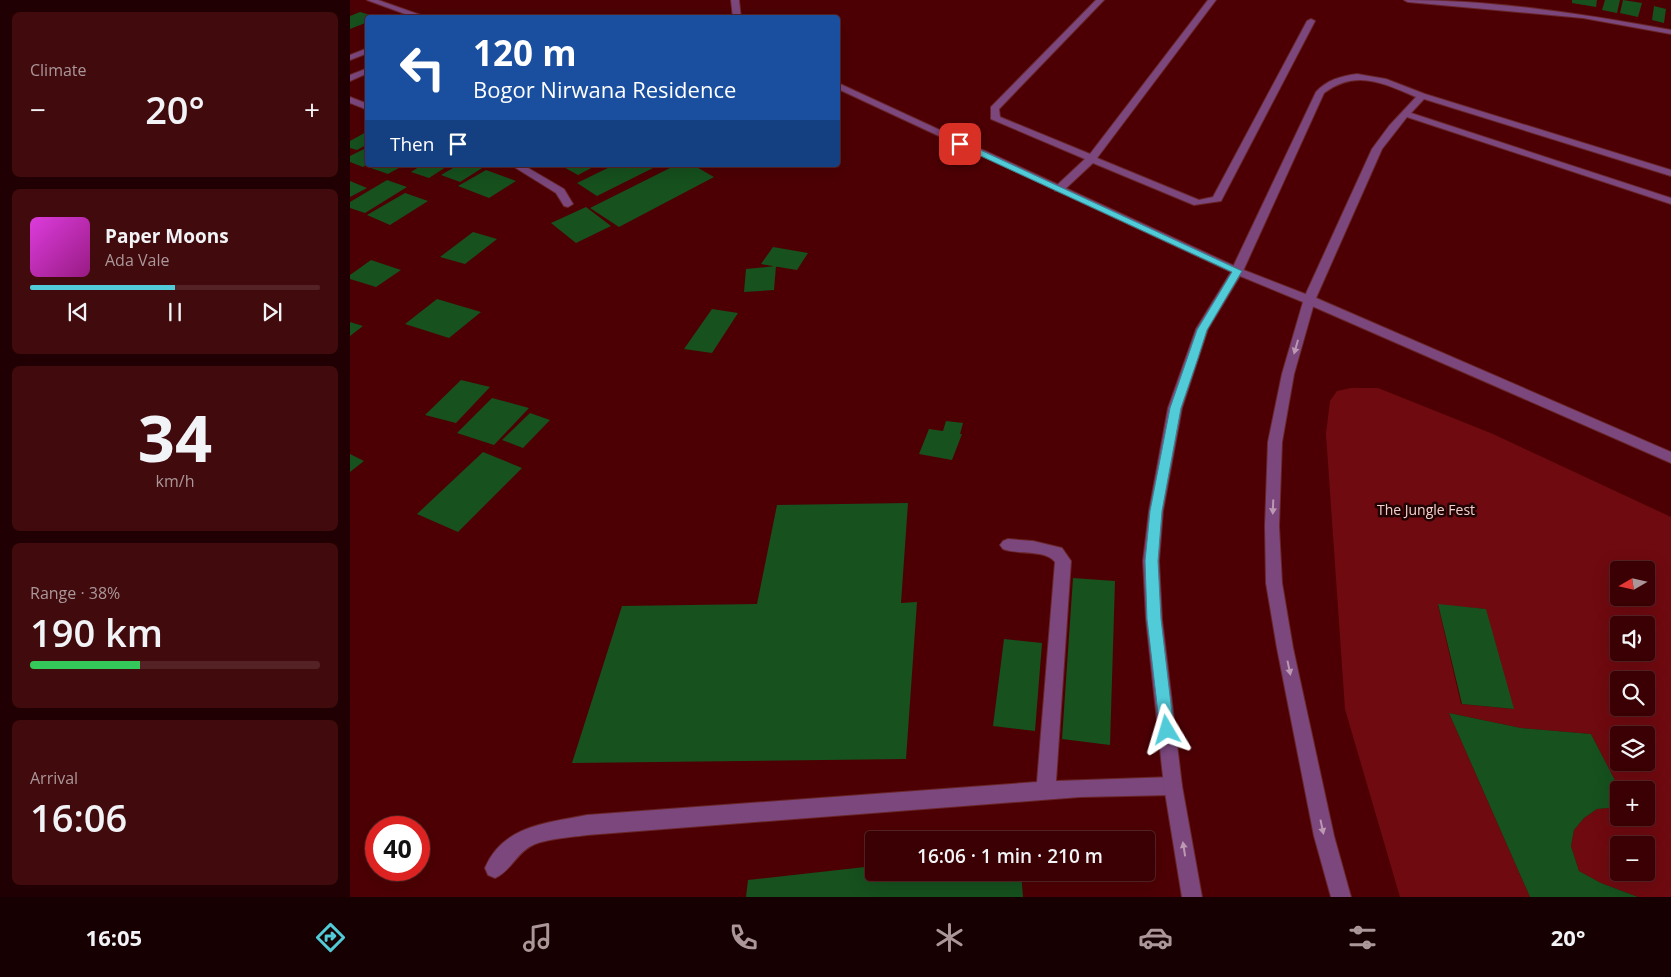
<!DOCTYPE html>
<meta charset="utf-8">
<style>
:root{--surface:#3a0003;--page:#410a0d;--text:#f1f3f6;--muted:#ab979a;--line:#542225;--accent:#52cbd9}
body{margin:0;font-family:"Open Sans",sans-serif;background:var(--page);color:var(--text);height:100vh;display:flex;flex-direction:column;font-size:19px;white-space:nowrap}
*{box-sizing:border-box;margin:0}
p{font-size:16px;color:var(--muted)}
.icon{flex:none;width:28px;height:28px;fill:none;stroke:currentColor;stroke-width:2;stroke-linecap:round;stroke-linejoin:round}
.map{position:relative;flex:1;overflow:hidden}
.details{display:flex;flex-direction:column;gap:12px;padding:12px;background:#200002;width:350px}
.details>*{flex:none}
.banner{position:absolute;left:15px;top:15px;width:475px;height:152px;border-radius:5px;box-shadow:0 5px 20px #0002,0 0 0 1px var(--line);background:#1a4fa0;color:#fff;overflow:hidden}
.needle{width:32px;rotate:261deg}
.fabs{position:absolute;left:1260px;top:561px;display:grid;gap:10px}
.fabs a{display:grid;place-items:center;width:45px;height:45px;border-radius:5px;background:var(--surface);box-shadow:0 5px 20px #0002,0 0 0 1px var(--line);font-size:25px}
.speed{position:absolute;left:15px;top:816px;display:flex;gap:10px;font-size:25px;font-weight:700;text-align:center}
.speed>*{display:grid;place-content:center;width:65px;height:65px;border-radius:50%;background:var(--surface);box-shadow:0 5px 20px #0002,0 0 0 1px var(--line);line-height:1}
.speed .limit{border:8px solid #d22;background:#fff;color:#111}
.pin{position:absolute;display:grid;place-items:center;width:42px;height:42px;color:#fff;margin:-21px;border-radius:10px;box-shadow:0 2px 8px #0006}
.me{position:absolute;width:55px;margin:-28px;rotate:353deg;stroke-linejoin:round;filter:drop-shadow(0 0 4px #0008)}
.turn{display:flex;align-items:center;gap:18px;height:105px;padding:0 25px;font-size:22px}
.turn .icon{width:65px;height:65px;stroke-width:2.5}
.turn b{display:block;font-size:35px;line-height:42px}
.then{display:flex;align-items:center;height:48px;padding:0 25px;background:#0003;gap:10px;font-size:19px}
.big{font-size:38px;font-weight:600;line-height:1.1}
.details .card{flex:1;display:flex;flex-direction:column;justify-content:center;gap:8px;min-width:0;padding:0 18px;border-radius:8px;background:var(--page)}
.details .dial{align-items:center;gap:0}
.dial b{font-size:65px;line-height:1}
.song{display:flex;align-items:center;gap:15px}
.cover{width:60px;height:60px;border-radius:8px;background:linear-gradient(135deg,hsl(300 70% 55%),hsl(310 70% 35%))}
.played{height:5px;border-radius:2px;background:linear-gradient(90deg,var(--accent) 50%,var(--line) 50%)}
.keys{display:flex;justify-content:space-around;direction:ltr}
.heat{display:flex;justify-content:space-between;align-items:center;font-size:28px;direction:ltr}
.charge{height:8px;border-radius:4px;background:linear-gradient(90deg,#34c759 38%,var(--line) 0)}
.trip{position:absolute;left:515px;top:831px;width:290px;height:50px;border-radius:5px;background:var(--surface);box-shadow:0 5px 20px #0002,0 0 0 1px var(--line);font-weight:600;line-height:50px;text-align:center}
.dock{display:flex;height:80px;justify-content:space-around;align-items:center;background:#170001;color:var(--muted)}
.dock .icon{width:35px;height:35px}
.dock .selected{color:var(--accent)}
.dock b{font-size:22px;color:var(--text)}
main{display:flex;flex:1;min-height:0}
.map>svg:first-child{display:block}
</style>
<main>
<section class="details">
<div class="card"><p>Climate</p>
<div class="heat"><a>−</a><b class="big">20°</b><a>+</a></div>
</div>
<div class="card">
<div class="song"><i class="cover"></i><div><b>Paper Moons</b><p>Ada Vale</p></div></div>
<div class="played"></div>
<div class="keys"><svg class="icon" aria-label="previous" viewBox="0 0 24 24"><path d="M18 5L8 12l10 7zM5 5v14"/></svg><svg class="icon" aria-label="pause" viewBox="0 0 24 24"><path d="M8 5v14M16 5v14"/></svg><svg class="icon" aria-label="next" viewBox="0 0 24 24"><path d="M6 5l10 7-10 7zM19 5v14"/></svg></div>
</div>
<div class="card dial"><b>34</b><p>km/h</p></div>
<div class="card"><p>Range · 38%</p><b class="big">190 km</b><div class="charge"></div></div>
<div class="card"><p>Arrival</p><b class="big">16:06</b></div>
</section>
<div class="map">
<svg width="1321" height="897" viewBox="0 0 1321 897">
<rect width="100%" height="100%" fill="#4d0004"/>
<path fill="#6f0a10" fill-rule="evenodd" d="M1001,388h27l115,46 178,83v380h-33l-37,-14 -22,-12 -8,-25 3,-16 10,-12 13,-9 22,-2v11h27v-28h-26l-29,-56 -70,-6 -72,-15 81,184h-130l-55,-188 -19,-275 4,-33 7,-10zM1269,570h27v28h-27zM1088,605l47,4 28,100 -52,-5zM1269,625h27v27h-27zM1269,680h27v28h-27zM1269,735h27v27h-27zM1269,845h27v27h-27z"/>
<path fill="#16511e" d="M1222,0h25l-1,7 -24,-4z
M1255,0h15l-3,13 -15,-3z
M1273,0l19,3 -4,14 -18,-4z
M1304,6l12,3 -2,14 -12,-3z
M10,12l20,6h-12v4l-18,7v-13z
M18,131v13l-11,6 -7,-2v-7z
M18,147v17l-5,3 -13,-5v-6z
M22,165h32l-16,9 -20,-7z
M72,165h27l-20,13 -18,-6z
M108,165h29l-27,17 -19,-7z
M210,165h37l-19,10z
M264,165h45l-62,31 -20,-13z
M326,165h17l21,12 -95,50 -29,-19z
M136,170l30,11 -27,17 -31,-12z
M37,180l20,7 -42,26 -15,-5v-6z
M0,181l17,7 -17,9z
M55,193l23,8 -38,24 -23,-10z
M236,207l25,19 -35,17 -25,-20z
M123,232l24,7 -32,25 -25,-7z
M423,247l35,6 -11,17 -36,-6z
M21,260l30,10 -25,17 -26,-8v-4z
M426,266l-2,24 -30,2 2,-23z
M87,299l44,13 -32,26 -44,-14z
M362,309l26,4 -26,40 -28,-4z
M0,322l13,4 -13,10z
M111,380l29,7 -34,36 -31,-8z
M142,398l37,10 -35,37 -37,-12z
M180,413l20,7 -27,28 -21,-8z
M596,421l17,2 -3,11h2l-10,26 -33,-6 10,-25 14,2z
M133,452l39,16 -64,64 -41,-18z
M0,454l14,7 -14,11z
M558,503l-7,100 16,-1 -11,157 -334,4 50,-157 135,-2 20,-99z
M723,578l42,3 -5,164 -48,-6z
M1088,604l48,5 28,100 -52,-5z
M654,639l38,4 -7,88 -42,-5z
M1099,713l72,15 70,6 29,56 -1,17 -22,2 -13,9 -10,12 -3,16 8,25 22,12 37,14h-108z
M524,866v6h147l2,25h-277l2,-17z"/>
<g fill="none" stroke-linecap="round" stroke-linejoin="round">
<defs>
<path id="service" d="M1007,74l29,5 39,15 246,76v6l-247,-77 -13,14 260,85v6l-264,-87 -25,32 -66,149 355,154v11l-366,-160 -2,-3 69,-151 17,-23 27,-29c-33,-14 -60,-28 -92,-4l-81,178 -2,2h-8l-2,-2 85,-179c11,-12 25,-16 41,-18z
M658,539l25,2 29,7 9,13 -15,220 117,-4 7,2 2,7 -2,7 -7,2 -93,2 -493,38c-14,2 -42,4 -54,10 -16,7 -22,26 -38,33l-7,-3 -3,-7c18,-43 63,-45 102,-53l450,-33 18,-220c-10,-13 -37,-7 -52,-13l-3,-4 3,-4z"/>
<path id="minor" d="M17,0h11l51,18h-13z
M746,0h8l-105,109 1,8 90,37 118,-154h8l-119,158 102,42 14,-3 94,-176 4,-2 4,2 -94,180 -27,4 -101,-42 -30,28h-8v-4l30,-28 -94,-40v-12z
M1054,0c90,0 179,14 267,30v4l-88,-16 -175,-16z
M18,48v5l-18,7v-5z
M18,68v5l-18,8v-6z
M0,97l18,7v6l-18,-7z
M161,165h12l41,24 9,15 -5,3 -4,-1 -8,-13z"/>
<path id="tertiary" d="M381,0h8l2,18h-8z
M488,83l403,186 72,28 2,3 -21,74 -12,68 -3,84 3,57 11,65 41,188 17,61h-20l-17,-61 -37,-188 -11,-65 -1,-57 3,-84 14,-68 21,-72 -63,-26 -32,53 -26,79 -19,103 -4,50 3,58 20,167 20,111h-20l-18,-111 -18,-167 -3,-58 6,-50 19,-103 28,-79 35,-57 -393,-183z"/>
</defs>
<use href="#service" stroke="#692528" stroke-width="2"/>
<use href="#minor" stroke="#692528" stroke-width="2"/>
<use href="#tertiary" stroke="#692528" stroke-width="2"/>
<use href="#service" fill="#7b477d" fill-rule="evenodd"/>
<use href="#minor" fill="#7b477d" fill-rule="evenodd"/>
<use href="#tertiary" fill="#7b477d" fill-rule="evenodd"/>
</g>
<defs><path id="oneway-solid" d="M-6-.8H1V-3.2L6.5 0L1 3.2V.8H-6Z" transform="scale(1.25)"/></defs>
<g fill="#bc98b2">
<use href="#oneway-solid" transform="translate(946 347) rotate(106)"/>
<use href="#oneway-solid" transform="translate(923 507) rotate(92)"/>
<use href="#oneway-solid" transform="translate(939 668) rotate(78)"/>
<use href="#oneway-solid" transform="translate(972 827) rotate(78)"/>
<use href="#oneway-solid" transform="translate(834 849) rotate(-99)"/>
</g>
<path fill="#52cbd9" stroke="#35848d" d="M607,142h6l279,129 -35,59 -10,31 -16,47 -19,103 -4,50 3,58 13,111 -2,5 -5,2 -5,-2 -2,-5 -13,-111 -2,-58 5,-50 20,-103 27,-78 35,-58 -275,-127z"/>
<g text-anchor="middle" stroke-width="5" stroke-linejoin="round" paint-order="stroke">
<g font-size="14" fill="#f3d0cc" stroke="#200303">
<text x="1076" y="515">The Jungle Fest</text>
</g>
</g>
</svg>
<div class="fabs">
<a><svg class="needle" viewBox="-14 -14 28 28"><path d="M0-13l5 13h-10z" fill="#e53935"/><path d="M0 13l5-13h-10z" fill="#ab979a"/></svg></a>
<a><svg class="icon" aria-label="sound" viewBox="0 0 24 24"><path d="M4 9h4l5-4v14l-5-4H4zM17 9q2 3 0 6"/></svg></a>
<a><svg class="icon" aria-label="search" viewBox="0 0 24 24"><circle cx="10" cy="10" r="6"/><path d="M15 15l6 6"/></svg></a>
<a><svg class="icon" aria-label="layers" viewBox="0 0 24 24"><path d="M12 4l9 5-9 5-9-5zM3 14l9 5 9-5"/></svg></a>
<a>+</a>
<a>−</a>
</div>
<div class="speed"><div class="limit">40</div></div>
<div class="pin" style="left:610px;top:144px;background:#d93025"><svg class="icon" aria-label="arrive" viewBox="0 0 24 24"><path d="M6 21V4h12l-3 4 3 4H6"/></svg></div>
<svg class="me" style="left:817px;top:730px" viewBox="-20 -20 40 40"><path d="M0-17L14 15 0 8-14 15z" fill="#52cbd9" stroke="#fff" stroke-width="4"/></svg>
<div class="trip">16:06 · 1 min · 210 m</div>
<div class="banner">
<div class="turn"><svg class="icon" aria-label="left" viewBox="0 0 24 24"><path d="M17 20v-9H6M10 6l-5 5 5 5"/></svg><div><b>120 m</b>Bogor Nirwana Residence</div></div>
<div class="then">Then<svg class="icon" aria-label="arrive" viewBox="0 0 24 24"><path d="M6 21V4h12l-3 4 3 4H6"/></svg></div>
</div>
</div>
</main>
<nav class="dock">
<b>16:05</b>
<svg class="icon selected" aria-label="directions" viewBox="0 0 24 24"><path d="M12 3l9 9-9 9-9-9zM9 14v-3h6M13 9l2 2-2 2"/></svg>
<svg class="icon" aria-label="music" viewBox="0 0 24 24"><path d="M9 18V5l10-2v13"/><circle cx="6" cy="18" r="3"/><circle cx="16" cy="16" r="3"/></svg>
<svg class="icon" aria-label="phone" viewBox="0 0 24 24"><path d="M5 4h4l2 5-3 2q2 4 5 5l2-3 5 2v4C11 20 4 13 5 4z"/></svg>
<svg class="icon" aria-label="climate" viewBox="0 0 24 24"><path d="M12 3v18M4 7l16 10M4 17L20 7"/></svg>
<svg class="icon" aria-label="car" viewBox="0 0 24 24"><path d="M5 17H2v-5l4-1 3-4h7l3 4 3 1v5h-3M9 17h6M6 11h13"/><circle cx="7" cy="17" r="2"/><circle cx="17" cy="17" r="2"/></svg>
<svg class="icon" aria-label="filters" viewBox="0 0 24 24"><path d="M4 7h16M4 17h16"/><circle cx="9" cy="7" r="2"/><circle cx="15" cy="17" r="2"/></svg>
<b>20°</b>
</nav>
